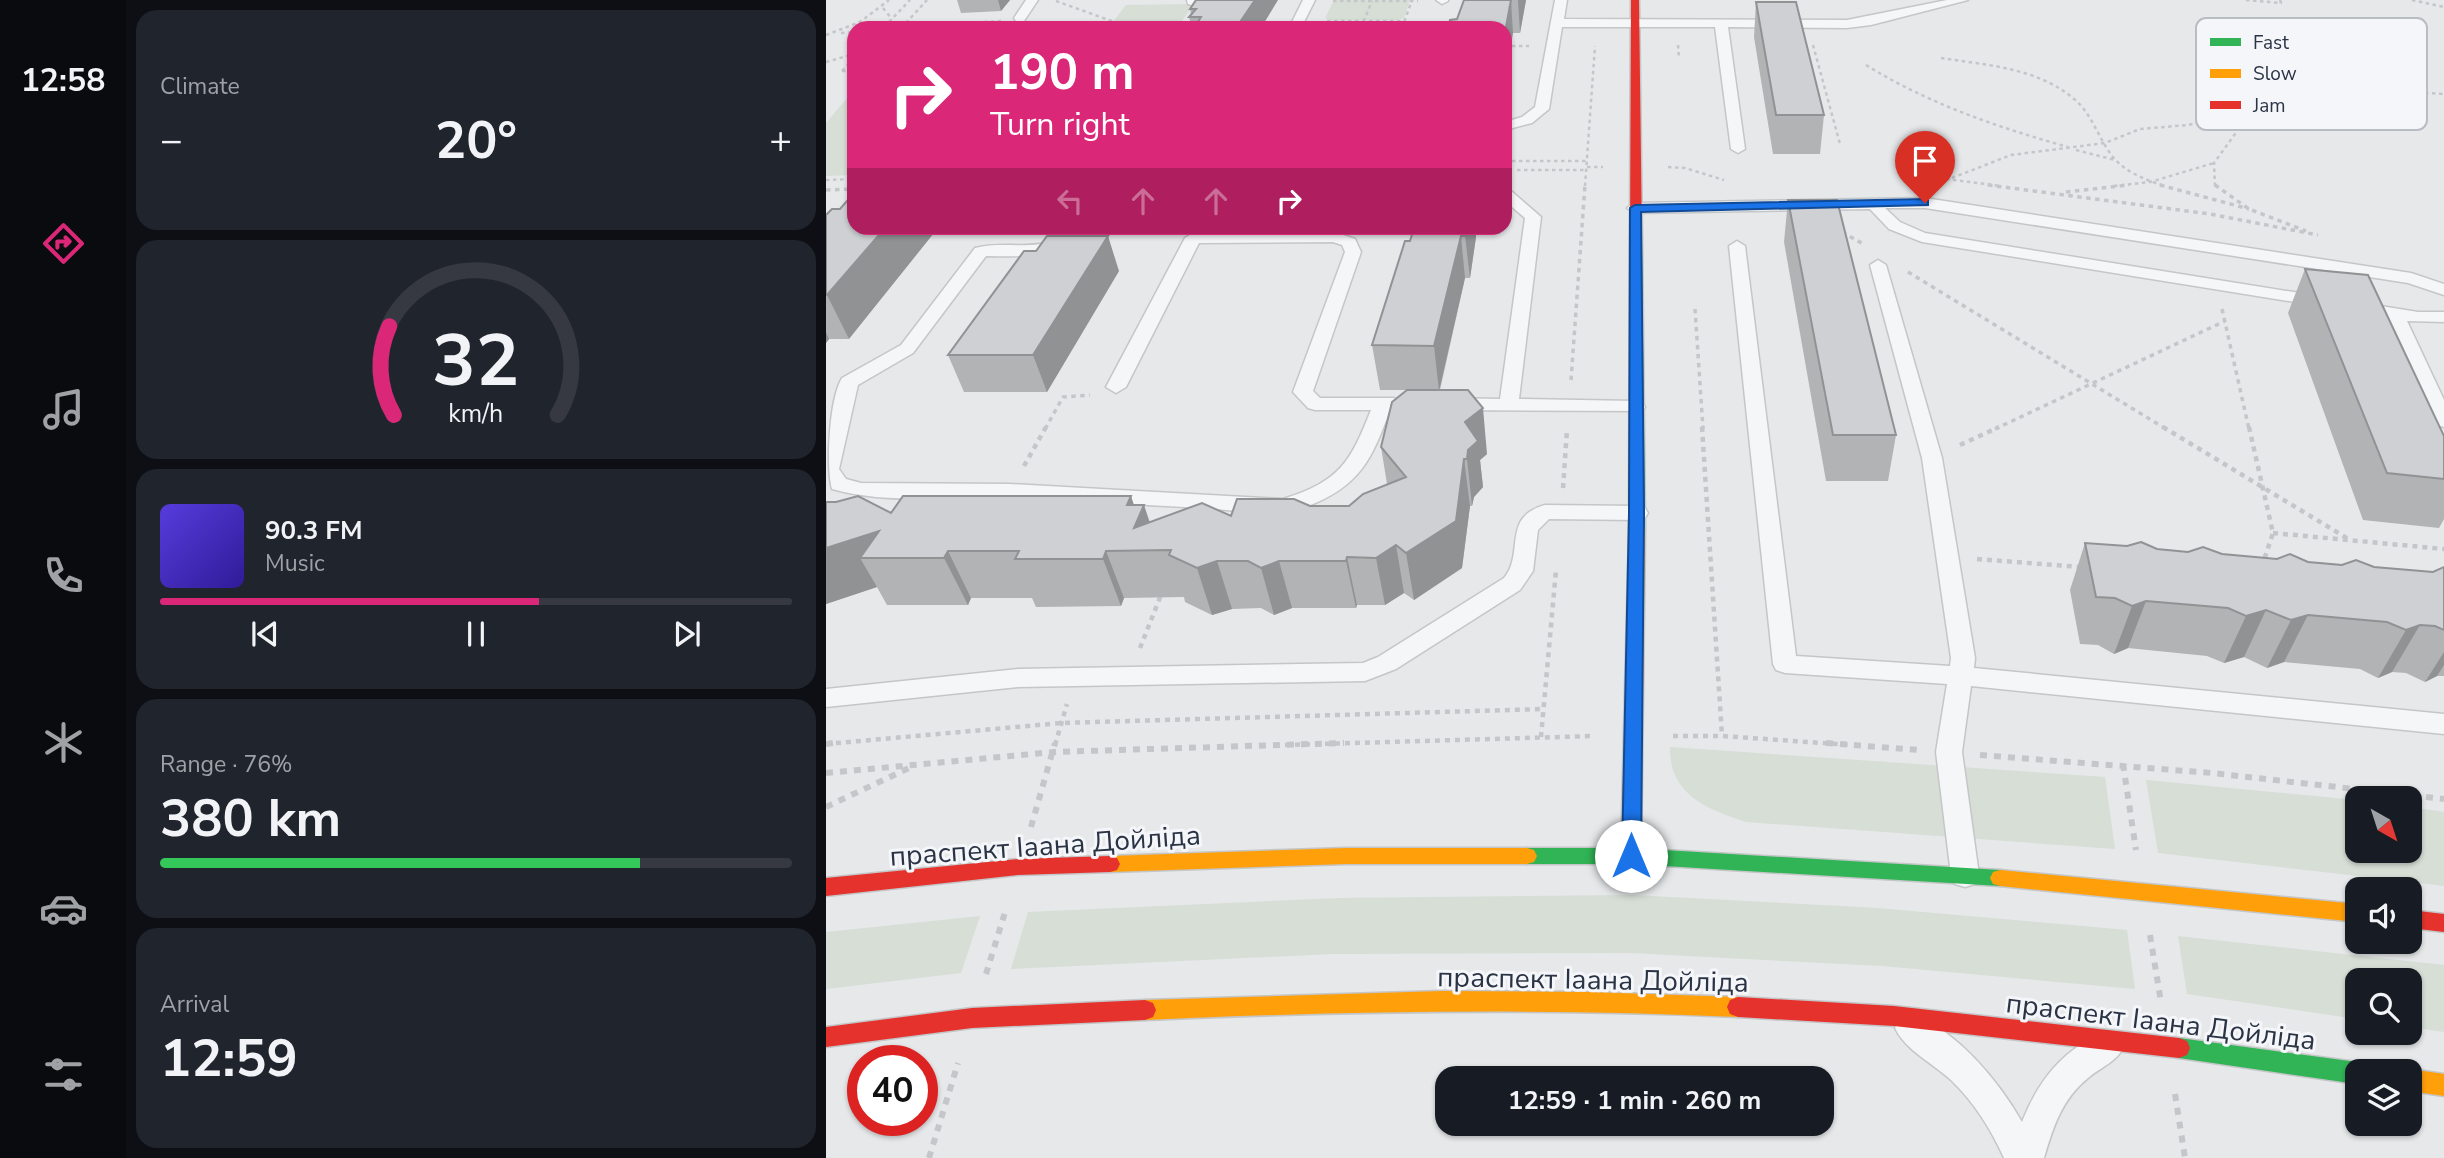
<!DOCTYPE html>
<meta charset="utf-8">
<style>
:root{--surface:#171b24;--page:#20242c;--text:#f1f3f6;--muted:#9ea1a6;--line:#363941;--accent:#db2777}
body{margin:0;font-family:"Nunito Sans",sans-serif;background:var(--page);color:var(--text);height:100vh;display:flex;flex-direction:column;font-size:26px;white-space:nowrap}
*{box-sizing:border-box;margin:0}
p{font-size:23px;color:var(--muted)}
.icon{flex:none;width:38px;height:38px;fill:none;stroke:currentColor;stroke-width:2;stroke-linecap:round;stroke-linejoin:round}
.map{position:relative;flex:1;overflow:hidden}
.panel{display:flex;flex-direction:column;gap:10px;padding:10px;background:#0d0f14;width:700px}
.panel>*{flex:none}
.top-card{position:absolute;left:21px;top:21px;width:665px;height:214px;border-radius:21px;box-shadow:0 2px 5px #0004;background:#db2777;color:#fff;overflow:hidden}
.needle{width:46px;rotate:141deg}
.tools{position:absolute;left:1519px;top:786px;display:grid;gap:14px}
.tools a{display:grid;place-items:center;width:77px;height:77px;border-radius:14px;background:var(--surface);box-shadow:0 2px 5px #0004;font-size:35px}
.speed{position:absolute;left:21px;top:1045px;display:flex;gap:14px;font-size:35px;font-weight:700;text-align:center}
.speed>*{display:grid;place-content:center;width:91px;height:91px;border-radius:50%;background:var(--surface);box-shadow:0 2px 5px #0004;line-height:1}
.speed .limit{border:10px solid #d22;background:#fff;color:#111}
.pin{position:absolute;display:grid;place-items:center;width:60px;height:60px;color:#fff;margin:-72px -30px;border-radius:50% 50% 50% 0;rotate:-45deg;box-shadow:0 0 7px #0007}
.pin .icon{rotate:45deg}
.me{position:absolute;width:77px;margin:-38px;rotate:0deg;stroke-linejoin:round;filter:drop-shadow(0 0 5px #0008)}
.turn{display:flex;align-items:center;gap:24px;height:147px;padding:0 28px;font-size:32px}
.turn .icon{width:91px;height:91px;stroke-width:2.5}
.turn b{display:block;font-size:49px;line-height:60px}
.lanes{display:flex;align-items:center;height:66px;padding:0 28px;background:#0003;justify-content:center;gap:35px;direction:ltr}
.lanes .off{opacity:.35}
.big{font-size:52px;font-weight:700;line-height:1.1}
.panel .tile{flex:1;display:flex;flex-direction:column;justify-content:center;gap:10px;min-width:0;padding:0 24px;border-radius:21px;background:var(--page)}
.panel .dial{align-items:center;gap:0}
.dial svg{height:182px;overflow:visible;fill:none;stroke:var(--line);stroke-width:7;stroke-linecap:round;text-anchor:middle}
.dial text{fill:var(--text);stroke:none}
.song{display:flex;align-items:center;gap:21px}
.cover{width:84px;height:84px;border-radius:10px;background:linear-gradient(135deg,hsl(250 70% 55%),hsl(250 70% 35%))}
.played{height:7px;border-radius:4px;background:linear-gradient(90deg,var(--accent) 60%,var(--line) 60%)}
.keys{display:flex;justify-content:space-around;direction:ltr}
.heat{display:flex;justify-content:space-between;align-items:center;font-size:38px;direction:ltr}
.charge{height:10px;border-radius:5px;background:linear-gradient(90deg,#34c759 76%,var(--line) 0)}
.trip{position:absolute;left:609px;top:1066px;width:399px;height:70px;border-radius:21px;background:var(--surface);box-shadow:0 2px 5px #0004;font-weight:700;line-height:70px;text-align:center}
main{display:flex;flex:1;min-height:0}
.tab-bar{display:flex;flex-direction:column;width:126px;justify-content:space-around;align-items:center;background:#090b0e;color:var(--muted)}
.tab-bar .icon{width:49px;height:49px}
.tab-bar .selected{color:var(--accent)}
.tab-bar b{font-size:32px;color:var(--text)}
.map>svg:first-child{display:block}
</style>
<main>
<nav class="tab-bar">
<b>12:58</b>
<svg class="icon selected" aria-label="directions" viewBox="0 0 24 24"><path d="M12 3l9 9-9 9-9-9zM9 14v-3h6M13 9l2 2-2 2"/></svg>
<svg class="icon" aria-label="music" viewBox="0 0 24 24"><path d="M9 18V5l10-2v13"/><circle cx="6" cy="18" r="3"/><circle cx="16" cy="16" r="3"/></svg>
<svg class="icon" aria-label="phone" viewBox="0 0 24 24"><path d="M5 4h4l2 5-3 2q2 4 5 5l2-3 5 2v4C11 20 4 13 5 4z"/></svg>
<svg class="icon" aria-label="climate" viewBox="0 0 24 24"><path d="M12 3v18M4 7l16 10M4 17L20 7"/></svg>
<svg class="icon" aria-label="car" viewBox="0 0 24 24"><path d="M5 17H2v-5l4-1 3-4h7l3 4 3 1v5h-3M9 17h6M6 11h13"/><circle cx="7" cy="17" r="2"/><circle cx="17" cy="17" r="2"/></svg>
<svg class="icon" aria-label="filters" viewBox="0 0 24 24"><path d="M4 7h16M4 17h16"/><circle cx="9" cy="7" r="2"/><circle cx="15" cy="17" r="2"/></svg>
</nav>
<section class="panel">
<div class="tile"><p>Climate</p>
<div class="heat"><a>−</a><b class="big">20°</b><a>+</a></div>
</div>
<div class="tile dial"><svg viewBox="0 0 100 80">
<path d="M14 69A42 42 0 1 1 86 69"/>
<path d="M14 69A42 42 0 0 1 12 30" stroke="#db2777"/>
<text x="50" y="56" font-size="32" font-weight="700">32</text>
<text x="50" y="72" font-size="11">km/h</text>
</svg></div>
<div class="tile">
<div class="song"><i class="cover"></i><div><b>90.3 FM</b><p>Music</p></div></div>
<div class="played"></div>
<div class="keys"><svg class="icon" aria-label="previous" viewBox="0 0 24 24"><path d="M18 5L8 12l10 7zM5 5v14"/></svg><svg class="icon" aria-label="pause" viewBox="0 0 24 24"><path d="M8 5v14M16 5v14"/></svg><svg class="icon" aria-label="next" viewBox="0 0 24 24"><path d="M6 5l10 7-10 7zM19 5v14"/></svg></div>
</div>
<div class="tile"><p>Range · 76%</p><b class="big">380 km</b><div class="charge"></div></div>
<div class="tile"><p>Arrival</p><b class="big">12:59</b></div>
</section>
<div class="map">
<svg width="1618" height="1158" viewBox="0 0 1618 1158">
<rect width="100%" height="100%" fill="#e6e8ea"/>
<path fill="#d6ded6" d="M508,0h76l-6,18 -8,2h-65l-6,-2z
M368,4l-17,24h-261l16,-3 75,-3v3l106,-3 13,-17z
M28,90v85l-28,1v-53z
M844,747l435,30 10,72 -369,-27c-39,-13 -77,-27 -76,-75z
M1320,780l211,20v50h53v-43l34,5v74l-286,-33z
M806,895l246,13 249,22 8,59 -253,-23 -252,-13 -298,1 -321,15 17,-57 311,-14z
M154,916l-19,57 -135,16v-57z
M1352,936l266,29v67l-34,-5v-47h-53v39l-170,-25z"/>
<g fill="none" stroke-linecap="round" stroke-linejoin="round">
<defs>
<path id="lane" d="M200,0h12l-14,21h-8l-2,-3z
M361,0h12l-7,5 -4,-1z
M477,0h12l-14,28h-12z
M610,0h12v1l-6,3z
M729,0h12l-3,19 283,1 100,-20h21l-97,25 -24,3 -119,-1 17,122 -7,4 -7,-4 -16,-122h-153l-13,82 -17,14 -27,7v-8l17,-5 13,-10z
M679,188l5,2 31,27 -22,182 116,2 7,2 3,4 -3,4 -193,-1 -10,-6 10,-6 51,1 25,-181 -20,-17z
M1099,198l486,75 33,11v11l-36,-12 -483,-75h-40l15,14 25,11 493,79h26v10l-37,-1 37,79v27l-7,-2 -3,-4 -46,-104 -466,-75 -33,-13 -19,-20 -235,4 -8,-5 8,-5z
M247,228h16c-24,33 -67,28 -103,28l-73,97 -55,32 -19,84 7,10 15,4 149,1 273,15c57,-18 67,-36 88,-89h-56l-7,-2 -15,-16 52,-140 -3,-7 -9,-3 -134,1 -73,144 -10,6 -10,-6 79,-149 8,-5 141,-1 21,7 6,13 -48,139 7,7h74l10,6 -3,4 -11,2c-18,49 -30,76 -82,96 -33,12 -71,4 -105,2 -64,-3 -128,-8 -192,-10 -59,-2 -122,7 -179,-9 -6,-21 -3,-90 10,-111l59,-33 74,-97c34,-9 70,8 98,-20z
M911,241l8,5 51,410 154,10 1,-8 -29,-200 -52,-193 8,-5 8,5 56,193 33,200 -1,10 470,46v20l-473,-48 -9,66 17,123 -4,9 -10,3 -10,-3 -4,-9 -15,-123 11,-68 -162,-11 -9,-3 -3,-6 -44,-418z
M719,505l92,1 8,2 3,5 -3,5 -8,2 -88,-1 -11,11 -5,41 -13,19 -124,79 -31,12 -347,6 -192,20v-18l192,-20 345,-6 15,-6 126,-79c21,-25 -3,-61 41,-73z
M1085,1013c46,18 87,67 111,109 17,-43 42,-74 86,-91l11,4 5,11c-7,16 -23,21 -36,32 -26,21 -35,49 -44,80h-40c-13,-29 -30,-56 -53,-78 -17,-16 -46,-30 -56,-52l5,-10z"/>
<path id="fast" d="M810,236l6,3 3,289 -8,5 -8,-5 1,-289z
M701,848h104l369,22 7,2 3,6 -3,6 -7,2 -369,-22h-104l-7,-2 -3,-6 3,-6z
M1353,1038l178,24 8,3 2,6h-10v13l-178,-26 -8,-3 -3,-7 3,-7z"/>
<path id="slow" d="M811,523l8,5 -4,328 -3,6 -7,2 -7,-2 -3,-6 8,-328z
M520,848h181l7,2 3,6 -3,6 -7,2h-181l-236,8 -7,-2 -3,-6 3,-6 7,-2z
M1174,870l357,34v18l-357,-36 -7,-2 -3,-6 3,-6z
M616,991l148,1 148,5 8,3 3,7 -3,7 -8,3c-198,-9 -395,-6 -593,3l-8,-3 -3,-7 3,-7 8,-3z
M1584,1069l34,5v22l-34,-5v-20h-5z"/>
<path id="jam" d="M805,0h8l3,239 -6,3 -6,-3z
M284,856l7,2 3,6 -3,6 -7,2 -92,3 -192,21v-18l192,-19z
M1584,910l34,4v18l-34,-4z
M912,997l156,9 285,32 8,3 3,7 -3,7 -8,3 -285,-32 -156,-9 -8,-3 -3,-7 3,-7z
M319,1000l8,3 3,7 -3,7 -8,3 -173,8 -146,19v-20l146,-19z"/>
</defs>
<use href="#lane" stroke="#c4c6c8" stroke-width="3"/>
<use href="#fast" stroke="#c4c6c8" stroke-width="3"/>
<use href="#slow" stroke="#c4c6c8" stroke-width="3"/>
<use href="#jam" stroke="#c4c6c8" stroke-width="3"/>
<path stroke="#c5c6ca" stroke-width="2.5" stroke-dasharray="3.5 3.5" stroke-linecap="butt" d="M1420,0l35,3 -1,-3
M1586,0l32,7
M230,1l75,27
M507,1h85
M57,8l9,11
M501,21h77
M63,22l21,-22
M80,23l21,-23
M81,27l94,-6
M51,28l11,-5h18l1,3
M535,28l11,-27
M576,28l10,-28
M15,33l13,-1
M0,35l34,-13 29,-22
M852,45l1,13
M987,45l27,99
M679,46h24
M1115,58c46,7 97,10 133,41 18,15 23,36 36,54 12,18 35,27 55,33
M0,62l28,-8
M1040,65c63,39 131,62 202,82
M16,71l12,-13
M16,71h12
M1250,150l39,10
M679,161h82
M761,167h16
M842,167l17,1 39,12
M691,170h69
M1126,178l59,-23 94,-12 35,-14 48,-4 64,-13 41,-26 151,8
M1120,179l55,7
M0,180l28,-1
M759,186l10,-140
M1288,186l36,-4 64,-19
M1389,186l-1,-23 37,-51"/>
<path stroke="#c5c6ca" stroke-width="3.5" stroke-dasharray="4.5 4.5" stroke-linecap="butt" d="M1162,185l222,29 108,21
M1334,185l89,24
M1389,185l34,24 57,22
M0,190l28,-1
M1240,192l63,-7
M1016,232l23,13
M1082,272l258,157
M869,309l8,120
M1396,309l27,120
M745,380l14,-195
M219,429l18,-32 27,-2
M1169,429l230,-108"/>
<path stroke="#c5c6ca" stroke-width="4.5" stroke-dasharray="5 5" stroke-linecap="butt" d="M876,427l20,309
M1337,427l187,113
M1423,427l24,106 -10,30
M1134,445l39,-18
M198,466l22,-39
M737,488l4,-58
M1447,533l171,16
M1151,559l103,8
M314,648l21,-53
M847,736h49l129,9
M715,737l15,-167
M0,744l235,-21 483,-14
M229,745l12,-41
M459,745l309,-9"/>
<path stroke="#c5c6ca" stroke-width="6" stroke-dasharray="7 7" stroke-linecap="butt" d="M1000,743l93,7
M0,744l7,-1
M1154,755l232,18 232,26
M1297,764l13,86
M0,773l228,-21 290,-9
M0,807l85,-40
M205,827l24,-84
M1324,935l11,67
M160,974l20,-65
M1349,1094l10,64
M103,1158l29,-95"/>
<use href="#lane" fill="#f5f6f7" fill-rule="evenodd"/>
<use href="#fast" fill="#30b455" fill-rule="evenodd"/>
<use href="#slow" fill="#ff9f0a" fill-rule="evenodd"/>
<use href="#jam" fill="#e5322d" fill-rule="evenodd"/>
</g>
<path fill="#b1b3b5" d="M131,0h53l-9,11 -40,2z
M370,0l65,28h-69l-3,-11 2,-2 -1,-6z
M638,0h62l-6,33h-7l-56,-14z
M930,2l68,113 -4,39h-47l-19,-117z
M962,200l108,235 -8,46h-62l-42,-239z
M0,215l23,124h-20l-3,4z
M585,228h64l1,9 -6,41h-5l-25,112 47,64 -7,6 3,27 -9,10 -2,9h-2l-8,62 -48,32 -10,-7 -19,12h-28l-1,3h-64l-18,7 -13,-7 -29,1 -20,6 -27,-13 -1,-5 -60,1 -3,8 -85,1 -4,-9h-61l-3,7h-81l-10,-18 -51,17 65,-91 243,-8 15,17 82,-6 79,-10h39l38,-22 -6,-37 25,-57h-26l-8,-45 38,-104 3,-12z
M1479,269l139,167v83l-5,9 -76,-8 -75,-207z
M293,271l-72,121h-83l-16,-37z
M1259,543l348,29 11,-5v109h-7l-12,6 -19,-9 -14,-1 -14,6 -18,-9 -76,-7 -17,6 -23,-11 -20,6 -17,-7 -79,-8 -14,6 -16,-9 -18,-1 -10,-54z"/>
<path fill="#909294" d="M172,0h12l-9,11z
M429,0h23l-17,28h-25z
M685,0l2,33 -8,50v-51z
M692,0h8l-6,33z
M59,228h53l-89,111 -22,-44z
M641,228h8l1,9 -6,41 -5,-42z
M282,236l11,35 -72,121 -14,-37z
M635,236l4,42 -26,113 -5,-45z
M0,332l3,7 -3,4z
M657,408l4,46 -7,6 3,27 -9,10 -2,9 -5,-47 -2,-37z
M638,459l6,47 -8,62 -48,32 -8,-47z
M305,496l7,21 6,-12 15,45 -25,-22 -7,-23z
M53,531l-19,27 17,29 -51,17v-56z
M570,545l8,48 -19,12 -9,-47z
M122,551l23,47 -3,7 -24,-47z
M280,551l18,47 -3,8 -18,-47z
M521,557l10,48 -1,3 -10,-47z
M391,561l15,48 -20,6 -15,-47z
M453,561l13,47 -18,7 -13,-47z
M1320,601l-18,47 -14,6 18,-48z
M1440,610l-22,47 -20,6 22,-47z
M1482,615l-24,47 -17,6 24,-48z
M1594,625l-28,47 -14,6 28,-48z
M1618,652v13l-7,11 -12,6z"/>
<path fill="#ced0d3" stroke="#909294" stroke-width="2" d="M370,0h59l-19,28h-42l7,-11h-12l7,-8h-6z
M638,0h47l-6,32v-4h-57l2,-8 7,-1z
M930,2h40l28,113h-48z
M28,193v35h31l-58,67h-1v-80l6,-6h8z
M962,200h49l59,235h-63z
M588,228h53l-2,8h-4l-27,110 -62,-1 33,-104h5z
M221,236h61l-75,119h-85l76,-104h12z
M1479,269l63,6 76,161v43l-57,-6z
M581,390h61l15,18 -18,14 13,19 -10,9 -1,9h-3l-8,62 -50,32 -10,-8 -20,13 -29,-1 -1,4h-67l-18,7 -13,-7h-31l-20,7 -28,-13 2,-5 -65,1 -3,8h-88l4,-8h-71l-4,7h-84l19,-27 -53,17v-46h10l22,-6 33,17 12,-17h228l-4,9h17l-10,23 68,-25 29,13 6,-17h57l16,7h39l14,-12 43,-17 -25,-30 11,-45z
M1315,542l16,7 31,3 15,-5 19,7 55,5 13,-5 18,8 34,3 14,-5 18,7 59,5 11,-5v63l-9,-4 -15,-1 -14,5 -19,-8 -79,-7 -17,5 -25,-10 -20,6 -18,-8 -82,-7 -14,5 -17,-8 -19,-1 -11,-54 42,3z"/>
<path fill="#1a73e8" stroke="#114b97" stroke-width="2" d="M1099,199l3,1v5l-287,7 3,301 -3,343 -3,5 -7,3 -7,-3 -2,-5 7,-343 1,-305 5,-3z"/>
<g text-anchor="middle" stroke-width="6" stroke-linejoin="round" paint-order="stroke">
<g font-size="28" fill="#2b3445" stroke="#f4f6f9">
<text transform="translate(219 845) rotate(-4)" y="10">праспект Іаана Дойліда</text>
<text transform="translate(767 979) rotate(1)" y="10">праспект Іаана Дойліда</text>
<text transform="translate(1335 1021) rotate(7)" y="10">праспект Іаана Дойліда</text>
</g>
</g>
<rect x="1370" y="18" width="231" height="112" rx="10" fill="#f4f6f9" stroke="#b8bcc3" stroke-width="2"/>
<rect x="1384" y="38" width="31" height="8" fill="#30b455"/>
<rect x="1384" y="69" width="31" height="9" fill="#ff9f0a"/>
<rect x="1384" y="101" width="31" height="8" fill="#e5322d"/>
<g font-size="19" fill="#2b3445">
<text x="1427" y="49">Fast</text>
<text x="1427" y="80">Slow</text>
<text x="1427" y="112">Jam</text>
</g>
</svg>
<div class="tools">
<a><svg class="needle" viewBox="-14 -14 28 28"><path d="M0-13l5 13h-10z" fill="#e53935"/><path d="M0 13l5-13h-10z" fill="#9ea1a6"/></svg></a>
<a><svg class="icon" aria-label="sound" viewBox="0 0 24 24"><path d="M4 9h4l5-4v14l-5-4H4zM17 9q2 3 0 6"/></svg></a>
<a><svg class="icon" aria-label="search" viewBox="0 0 24 24"><circle cx="10" cy="10" r="6"/><path d="M15 15l6 6"/></svg></a>
<a><svg class="icon" aria-label="layers" viewBox="0 0 24 24"><path d="M12 4l9 5-9 5-9-5zM3 14l9 5 9-5"/></svg></a>
</div>
<div class="speed"><div class="limit">40</div></div>
<div class="pin" style="left:1099px;top:203px;background:#d93025"><svg class="icon" aria-label="arrive" viewBox="0 0 24 24"><path d="M6 21V4h12l-3 4 3 4H6"/></svg></div>
<svg class="me" style="left:805px;top:856px" viewBox="-20 -20 40 40"><circle r="19" fill="#fff"/><path d="M0-13L10 11 0 6-10 11z" fill="#1a73e8"/></svg>
<div class="trip">12:59 · 1 min · 260 m</div>
<div class="top-card">
<div class="turn"><svg class="icon" aria-label="right" viewBox="0 0 24 24"><path d="M7 20v-9h11M14 6l5 5-5 5"/></svg><div><b>190 m</b>Turn right</div></div>
<div class="lanes"><svg class="icon off" aria-label="left" viewBox="0 0 24 24"><path d="M17 20v-9H6M10 6l-5 5 5 5"/></svg><svg class="icon off" aria-label="ahead" viewBox="0 0 24 24"><path d="M12 20V5M6 11l6-6 6 6"/></svg><svg class="icon off" aria-label="ahead" viewBox="0 0 24 24"><path d="M12 20V5M6 11l6-6 6 6"/></svg><svg class="icon" aria-label="right" viewBox="0 0 24 24"><path d="M7 20v-9h11M14 6l5 5-5 5"/></svg></div>
</div>
</div>
</main>
